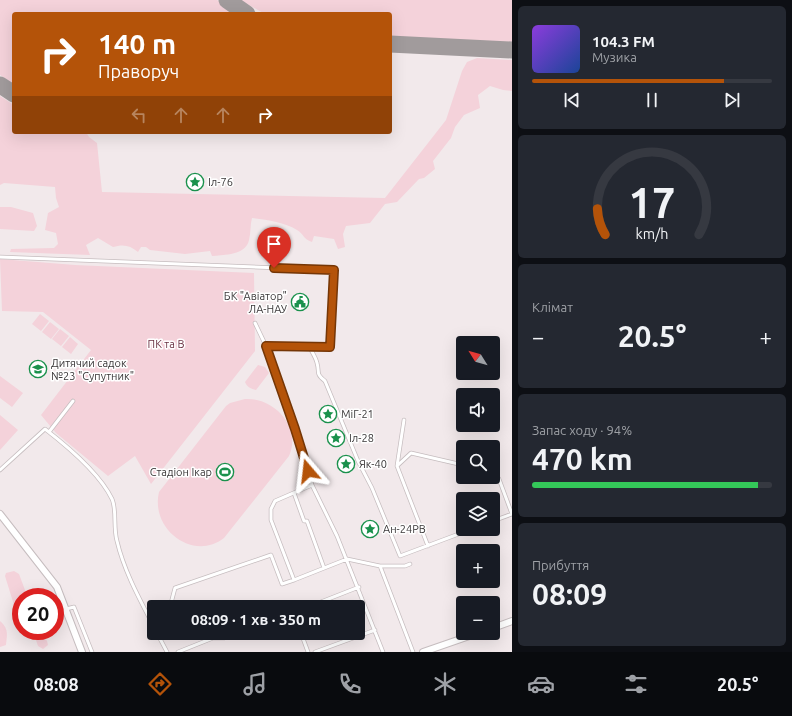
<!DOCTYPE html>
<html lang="uk">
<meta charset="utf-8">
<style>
:root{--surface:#171b24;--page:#242831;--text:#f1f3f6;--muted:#9ea1a6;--line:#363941;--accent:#b45309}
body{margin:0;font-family:Ubuntu,sans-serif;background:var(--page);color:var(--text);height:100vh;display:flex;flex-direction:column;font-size:15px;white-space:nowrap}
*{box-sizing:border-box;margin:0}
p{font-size:13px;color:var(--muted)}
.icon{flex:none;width:22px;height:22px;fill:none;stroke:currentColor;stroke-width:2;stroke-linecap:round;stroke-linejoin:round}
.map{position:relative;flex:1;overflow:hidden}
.sheet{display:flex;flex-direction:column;gap:6px;padding:6px;background:#0d0f14;width:280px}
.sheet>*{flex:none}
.hud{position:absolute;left:12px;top:12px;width:380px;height:122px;border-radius:4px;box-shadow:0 4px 16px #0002;background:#b45309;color:#fff;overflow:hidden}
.needle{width:26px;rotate:307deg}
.buttons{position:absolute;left:456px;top:336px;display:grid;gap:8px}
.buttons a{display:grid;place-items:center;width:44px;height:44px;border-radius:4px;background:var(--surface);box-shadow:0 4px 16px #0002;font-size:20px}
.speed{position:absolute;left:12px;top:588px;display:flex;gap:8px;font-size:20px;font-weight:700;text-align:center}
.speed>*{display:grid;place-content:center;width:52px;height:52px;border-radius:50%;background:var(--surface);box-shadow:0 4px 16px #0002;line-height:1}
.speed .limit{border:6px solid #d22;background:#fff;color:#111}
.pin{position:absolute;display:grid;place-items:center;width:34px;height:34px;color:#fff;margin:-41px -17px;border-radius:50% 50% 50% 0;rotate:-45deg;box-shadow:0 0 4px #0007}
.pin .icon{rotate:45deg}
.me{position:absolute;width:44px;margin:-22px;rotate:343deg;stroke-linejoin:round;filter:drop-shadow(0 0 3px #0008)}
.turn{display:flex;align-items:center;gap:14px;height:84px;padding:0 20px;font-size:18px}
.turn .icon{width:52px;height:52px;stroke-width:2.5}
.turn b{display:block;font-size:28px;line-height:34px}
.lanes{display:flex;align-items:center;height:38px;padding:0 20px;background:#0003;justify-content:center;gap:20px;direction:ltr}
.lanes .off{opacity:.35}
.big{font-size:30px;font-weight:700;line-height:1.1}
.sheet .widget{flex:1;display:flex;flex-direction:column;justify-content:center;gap:6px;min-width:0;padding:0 14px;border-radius:6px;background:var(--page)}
.sheet .dial{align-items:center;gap:0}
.dial svg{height:104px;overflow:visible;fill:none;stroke:var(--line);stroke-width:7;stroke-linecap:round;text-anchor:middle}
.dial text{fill:var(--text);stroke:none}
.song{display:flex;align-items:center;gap:12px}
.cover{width:48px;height:48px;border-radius:6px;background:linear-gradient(135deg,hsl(270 70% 55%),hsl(220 70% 35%))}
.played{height:4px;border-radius:2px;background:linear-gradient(90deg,var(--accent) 80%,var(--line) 80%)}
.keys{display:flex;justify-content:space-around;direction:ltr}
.heat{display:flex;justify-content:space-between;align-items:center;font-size:22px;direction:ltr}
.charge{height:6px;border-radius:3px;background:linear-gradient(90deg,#34c759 94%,var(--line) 0)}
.trip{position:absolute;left:147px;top:600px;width:218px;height:40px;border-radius:4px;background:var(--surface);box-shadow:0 4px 16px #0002;font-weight:700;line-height:40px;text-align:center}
.dock{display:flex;height:64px;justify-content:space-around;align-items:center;background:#090b0e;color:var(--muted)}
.dock .icon{width:28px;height:28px}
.dock .active{color:var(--accent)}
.dock b{font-size:18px;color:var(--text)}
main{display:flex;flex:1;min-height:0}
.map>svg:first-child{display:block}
</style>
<main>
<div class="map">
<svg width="512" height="652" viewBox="0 0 512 652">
<rect width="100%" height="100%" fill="#f2e9eb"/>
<path fill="#f4d2da" d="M0,0h217l14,11v3h-217v70l-14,-9z
M240,0h272v43l-122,-6v-23h-125z
M477,58l35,2v31l-9,-1 -13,-4 -12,9 2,13 -16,7 -9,12 -4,11 -18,23 2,8 -11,9 -5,1 -22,23 -12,2 -15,19 -24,3 -3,8 2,13 -7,2 -4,-10 -20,-3 -2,6c-9,-3 -8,-8 -15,-12 -13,-8 -30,-10 -45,-12 -2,7 -1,14 -3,22 -3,15 -25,15 -37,16l-2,-5 -25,3 -35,-4 -4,-3h-5l-3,5c-8,-7 -15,-8 -25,-5l-15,-9 -12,7 4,10 -80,-3 1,-3 43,-1 4,-4 -2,-11 -11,-3 3,-17 11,-6 -3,-9 -1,-11 -51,-4 -4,2v-89l14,9v27h72l3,5 8,6 5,49 283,6 61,-78 16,-49 5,-9z
M0,207h11l22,6 4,13 -3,5 -34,-2z
M0,259l75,6 179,8 1,78 -104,133 -16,-28 -27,20 -52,-43 -15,-18 50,-65 -48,-38 -41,-1z
M40,314l9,7 -8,10 -9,-7z
M50,322l9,7 -8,10 -9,-7z
M60,329l9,7 -8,10 -9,-7z
M70,337l8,7 -7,10 -9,-7z
M258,365l7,2 4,6 -13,17c-5,-1 -9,-3 -11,-8z
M0,376l23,17 -11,14 -12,-9z
M245,399c29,-2 57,28 44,57l-65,82c-31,24 -74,-9 -65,-46l67,-86 4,-3z
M0,415l18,15 -18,20z
M14,571l5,3 6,16 3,7h-7v22l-7,-14 -9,-29 1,-3z
M0,621c9,8 7,13 6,24l-6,2z
M33,631h7l7,10 1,4 -5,4 -5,-3z"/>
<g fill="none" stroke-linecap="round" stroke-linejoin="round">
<path stroke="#a19b9c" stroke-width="17" d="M227,0l20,14
M390,44l122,6
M0,85l14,9"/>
<defs>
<path id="service" d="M0,257l334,13 -4,77 -64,-1 -11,-23
M266,346l29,83 17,56 25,51 46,116
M310,348c2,4 6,10 7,15 3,10 -2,10 8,18l33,80 14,27 28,68 72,-27
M49,432l24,-31
M397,466l7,-46
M0,470l45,-41c22,17 55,45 67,70 5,11 1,28 5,42 7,30 23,59 37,86
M493,472l6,7 13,35
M312,485l-37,16 -4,8v11l23,60 53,-21 33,7h25l5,-2
M294,493l10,28h3l17,47
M493,521l19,-7
M428,546l-31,-80 14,-13 52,12
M380,566l33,86
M170,607l5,-19 96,-33 11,29 12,-4
M308,607l51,-20
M66,609l8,-2 18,45
M157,633l10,19
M301,633l7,19
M178,652l35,-14h11l16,-5
M315,652l60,-22"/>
<path id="minor" d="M0,514l57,73 25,65
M493,628l19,-7
M423,652l55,-19"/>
</defs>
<use href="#service" stroke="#c6bdbf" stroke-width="4.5"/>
<use href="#minor" stroke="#c6bdbf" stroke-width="8"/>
<use href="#service" stroke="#fff" stroke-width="3"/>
<use href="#minor" stroke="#fff" stroke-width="6"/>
</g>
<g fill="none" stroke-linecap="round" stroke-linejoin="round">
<defs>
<path id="route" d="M274,268l60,2 -4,77 -64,-1 29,83 13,42"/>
</defs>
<use href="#route" stroke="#753606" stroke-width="10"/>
<use href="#route" stroke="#b45309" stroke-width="7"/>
</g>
<defs>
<symbol id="sight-ring" viewBox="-11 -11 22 22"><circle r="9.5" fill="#fff" stroke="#1a914c" stroke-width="1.5"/><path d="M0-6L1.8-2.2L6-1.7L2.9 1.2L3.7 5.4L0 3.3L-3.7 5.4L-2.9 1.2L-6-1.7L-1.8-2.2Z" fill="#1a914c"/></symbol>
<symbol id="civic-ring" viewBox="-11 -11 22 22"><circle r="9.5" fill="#fff" stroke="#1a914c" stroke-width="1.5"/><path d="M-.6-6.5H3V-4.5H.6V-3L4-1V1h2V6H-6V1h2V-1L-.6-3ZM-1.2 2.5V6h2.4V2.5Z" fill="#1a914c"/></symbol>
<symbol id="school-ring" viewBox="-11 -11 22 22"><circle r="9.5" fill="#fff" stroke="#1a914c" stroke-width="1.5"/><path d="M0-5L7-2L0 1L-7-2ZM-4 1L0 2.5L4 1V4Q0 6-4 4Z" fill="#1a914c"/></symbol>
<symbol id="stadium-ring" viewBox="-11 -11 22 22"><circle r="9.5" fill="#fff" stroke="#1a914c" stroke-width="1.5"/><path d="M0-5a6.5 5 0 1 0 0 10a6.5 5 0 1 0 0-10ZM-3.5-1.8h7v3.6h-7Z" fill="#1a914c"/></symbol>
</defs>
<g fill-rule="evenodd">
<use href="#sight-ring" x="185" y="172" width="20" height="20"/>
<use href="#civic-ring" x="290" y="292" width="20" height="20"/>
<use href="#school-ring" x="28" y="359" width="20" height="20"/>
<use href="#sight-ring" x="318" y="404" width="20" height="20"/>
<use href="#sight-ring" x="326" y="428" width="20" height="20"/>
<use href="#sight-ring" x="336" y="454" width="20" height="20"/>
<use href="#stadium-ring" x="215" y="462" width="20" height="20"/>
<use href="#sight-ring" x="360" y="519" width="20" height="20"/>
</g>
<g text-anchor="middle" stroke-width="3" stroke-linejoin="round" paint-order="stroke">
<g font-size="11" fill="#3a3738" stroke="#fff" text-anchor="start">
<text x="208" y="186">Іл-76</text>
<text x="287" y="300" text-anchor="end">БК "Авіатор"<tspan x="287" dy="13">ЛА-НАУ</tspan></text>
<text x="51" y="367">Дитячий садок<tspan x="51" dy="13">№23 "Супутник"</tspan></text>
<text x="341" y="418">МіГ-21</text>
<text x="349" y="442">Іл-28</text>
<text x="359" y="468">Як-40</text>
<text x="212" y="476" text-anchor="end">Стадіон Ікар</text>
<text x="383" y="533">Ан-24РВ</text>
</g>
<g font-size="11" fill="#6a3243" stroke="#fff">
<text x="166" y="348">ПК та В</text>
</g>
</g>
</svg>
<div class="buttons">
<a><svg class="needle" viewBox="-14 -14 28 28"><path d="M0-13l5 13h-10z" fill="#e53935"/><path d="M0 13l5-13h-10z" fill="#9ea1a6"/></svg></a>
<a><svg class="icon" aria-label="sound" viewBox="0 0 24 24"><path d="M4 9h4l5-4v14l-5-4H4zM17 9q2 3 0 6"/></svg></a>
<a><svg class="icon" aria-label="search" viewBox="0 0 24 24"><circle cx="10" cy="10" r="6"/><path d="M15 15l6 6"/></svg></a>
<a><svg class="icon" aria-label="layers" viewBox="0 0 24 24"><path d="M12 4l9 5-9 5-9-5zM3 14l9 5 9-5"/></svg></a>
<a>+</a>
<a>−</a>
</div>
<div class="speed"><div class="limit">20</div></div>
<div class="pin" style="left:274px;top:268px;background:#d93025"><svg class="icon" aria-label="arrive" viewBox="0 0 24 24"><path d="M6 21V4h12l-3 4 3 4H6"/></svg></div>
<svg class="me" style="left:308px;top:471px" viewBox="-20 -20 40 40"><path d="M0-17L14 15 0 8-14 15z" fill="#b45309" stroke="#fff" stroke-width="4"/></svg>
<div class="trip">08:09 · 1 хв · 350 m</div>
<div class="hud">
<div class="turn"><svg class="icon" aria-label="right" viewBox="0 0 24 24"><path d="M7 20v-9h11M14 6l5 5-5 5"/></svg><div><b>140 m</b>Праворуч</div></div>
<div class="lanes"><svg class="icon off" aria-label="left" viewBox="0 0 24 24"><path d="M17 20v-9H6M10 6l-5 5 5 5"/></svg><svg class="icon off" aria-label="ahead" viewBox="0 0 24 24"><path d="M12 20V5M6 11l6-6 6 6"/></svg><svg class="icon off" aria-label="ahead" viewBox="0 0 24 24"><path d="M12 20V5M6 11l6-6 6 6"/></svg><svg class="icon" aria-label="right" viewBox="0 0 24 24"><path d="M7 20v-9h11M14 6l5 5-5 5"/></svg></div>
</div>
</div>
<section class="sheet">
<div class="widget">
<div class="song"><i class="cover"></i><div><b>104.3 FM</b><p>Музика</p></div></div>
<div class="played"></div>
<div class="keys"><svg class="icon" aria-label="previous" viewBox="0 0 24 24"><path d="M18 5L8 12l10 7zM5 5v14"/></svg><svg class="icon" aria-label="pause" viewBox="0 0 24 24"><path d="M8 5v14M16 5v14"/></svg><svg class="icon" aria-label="next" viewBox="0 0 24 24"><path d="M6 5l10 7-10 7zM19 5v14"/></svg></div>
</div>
<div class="widget dial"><svg viewBox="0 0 100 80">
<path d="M14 69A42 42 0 1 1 86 69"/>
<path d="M14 69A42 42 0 0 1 8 49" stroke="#b45309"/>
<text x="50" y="56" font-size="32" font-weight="700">17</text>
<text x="50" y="72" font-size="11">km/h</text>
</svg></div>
<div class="widget"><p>Клімат</p>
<div class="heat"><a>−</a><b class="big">20.5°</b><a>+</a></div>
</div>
<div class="widget"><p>Запас ходу · 94%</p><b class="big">470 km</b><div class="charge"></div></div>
<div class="widget"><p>Прибуття</p><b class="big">08:09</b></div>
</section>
</main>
<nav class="dock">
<b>08:08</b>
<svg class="icon active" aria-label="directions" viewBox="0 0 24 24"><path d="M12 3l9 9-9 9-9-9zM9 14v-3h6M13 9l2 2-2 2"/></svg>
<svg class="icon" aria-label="music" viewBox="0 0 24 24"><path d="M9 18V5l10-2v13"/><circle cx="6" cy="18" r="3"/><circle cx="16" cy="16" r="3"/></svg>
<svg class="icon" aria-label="phone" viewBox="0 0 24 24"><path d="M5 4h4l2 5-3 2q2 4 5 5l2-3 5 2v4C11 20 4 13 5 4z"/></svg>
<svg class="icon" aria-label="climate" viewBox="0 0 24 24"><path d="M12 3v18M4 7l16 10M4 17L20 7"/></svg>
<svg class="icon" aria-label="car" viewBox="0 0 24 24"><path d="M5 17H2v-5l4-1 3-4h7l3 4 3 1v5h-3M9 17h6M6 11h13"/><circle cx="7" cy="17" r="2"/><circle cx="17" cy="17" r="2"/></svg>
<svg class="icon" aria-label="filters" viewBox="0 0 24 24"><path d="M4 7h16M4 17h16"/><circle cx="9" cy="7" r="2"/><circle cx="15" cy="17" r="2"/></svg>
<b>20.5°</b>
</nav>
